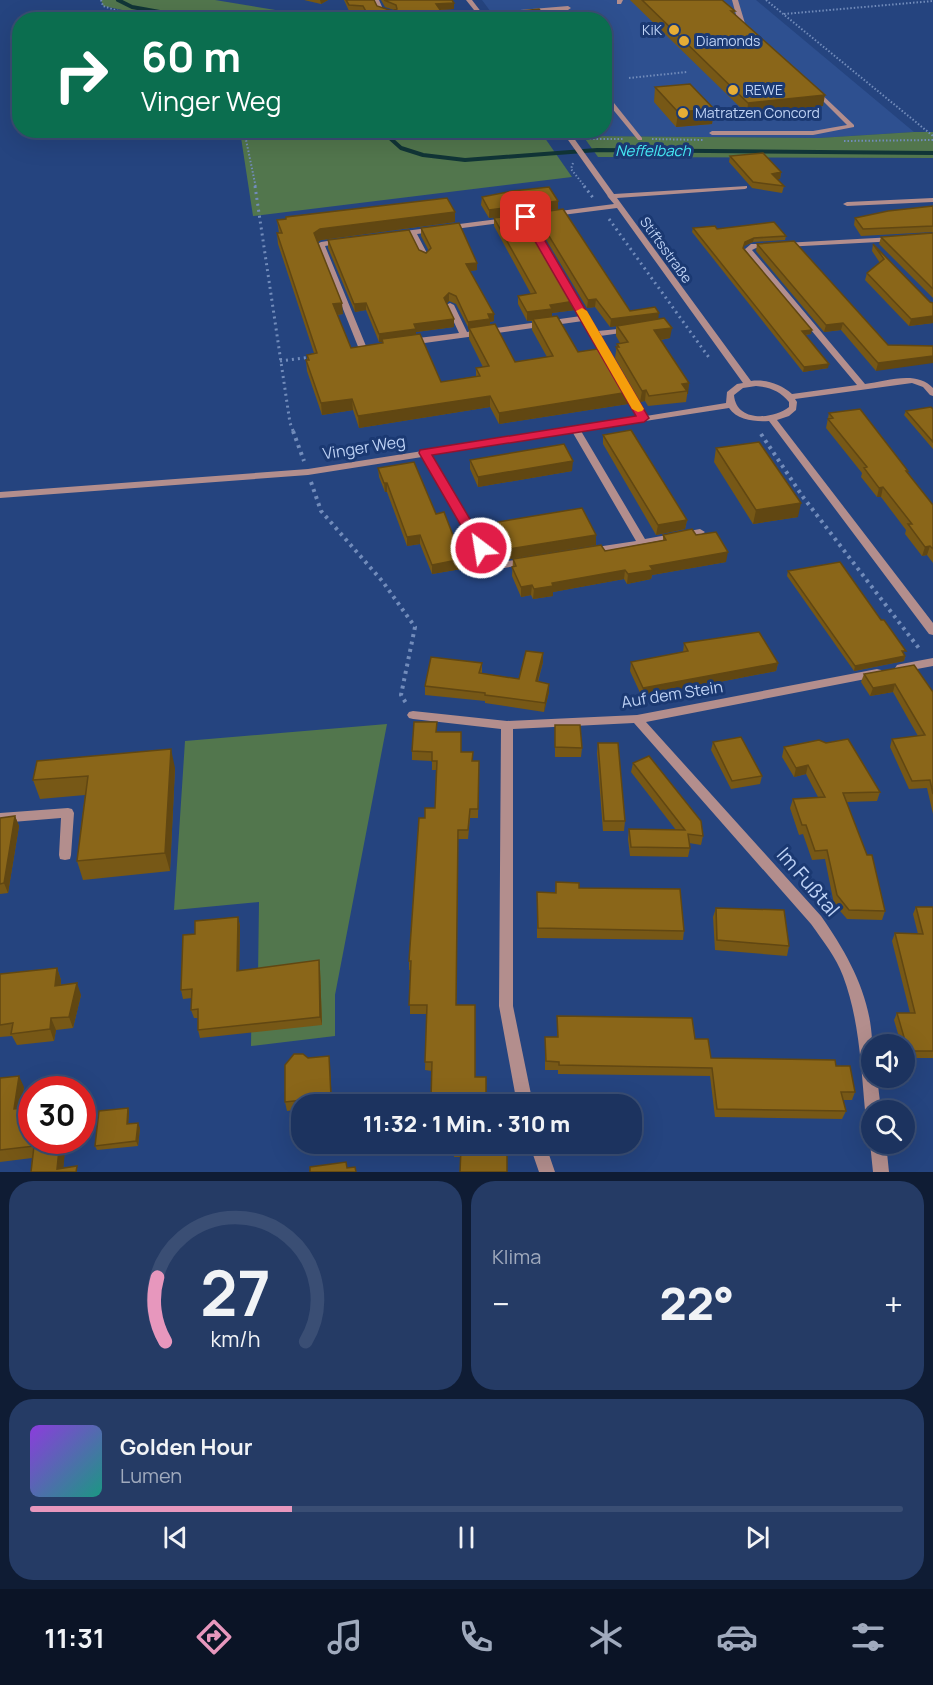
<!DOCTYPE html>
<html lang="de">
<meta charset="utf-8">
<style>
:root{--surface:#1c335f;--page:#253b65;--text:#f1f3f6;--muted:#a0aabd;--line:#3a4e74;--accent:#e797bd}
body{margin:0;font-family:Manrope,sans-serif;background:var(--page);color:var(--text);height:100vh;display:flex;flex-direction:column;font-size:22px;white-space:nowrap}
*{box-sizing:border-box;margin:0}
p{font-size:20px;color:var(--muted)}
.icon{flex:none;width:33px;height:33px;fill:none;stroke:currentColor;stroke-width:2;stroke-linecap:round;stroke-linejoin:round}
.map{position:relative;height:1172px;overflow:hidden}
.panel{display:flex;flex-direction:column;gap:9px;padding:9px;background:#0f1c34;flex:1}
.panel>*{flex:none}
.hud{position:absolute;left:12px;top:12px;width:600px;height:126px;border-radius:24px;box-shadow:0 6px 24px #0002,0 0 0 2px var(--line);background:#0b6e4f;color:#fff;overflow:hidden}
.fabs{position:absolute;left:861px;top:1034px;display:grid;gap:12px}
.fabs a{display:grid;place-items:center;width:54px;height:54px;border-radius:50%;background:var(--surface);box-shadow:0 6px 24px #0002,0 0 0 2px var(--line);font-size:30px}
.speed{position:absolute;left:18px;top:1076px;display:flex;gap:12px;font-size:30px;font-weight:700;text-align:center}
.speed>*{display:grid;place-content:center;width:78px;height:78px;border-radius:50%;background:var(--surface);box-shadow:0 6px 24px #0002,0 0 0 2px var(--line);line-height:1}
.speed .limit{border:9px solid #d22;background:#fff;color:#111}
.pin{position:absolute;display:grid;place-items:center;width:51px;height:51px;color:#fff;margin:-26px;border-radius:12px;box-shadow:0 3px 9px #0006}
.me{position:absolute;width:66px;margin:-33px;rotate:329deg;stroke-linejoin:round;filter:drop-shadow(0 0 4px #0008)}
.turn{display:flex;align-items:center;gap:21px;height:126px;padding:0 30px;font-size:27px}
.turn .icon{width:78px;height:78px;stroke-width:2.5}
.turn b{display:block;font-size:42px;line-height:51px}
.big{font-size:45px;font-weight:800;line-height:1.1}
.panel .widget{flex:1;display:flex;flex-direction:column;justify-content:center;gap:9px;min-width:0;padding:0 21px;border-radius:24px;background:var(--page)}
.panel .dial{align-items:center;gap:0}
.dial svg{height:156px;overflow:visible;fill:none;stroke:var(--line);stroke-width:7;stroke-linecap:round;text-anchor:middle}
.dial text{fill:var(--text);stroke:none}
.song{display:flex;align-items:center;gap:18px}
.cover{width:72px;height:72px;border-radius:9px;background:linear-gradient(135deg,hsl(270 70% 55%),hsl(170 70% 35%))}
.played{height:6px;border-radius:3px;background:linear-gradient(90deg,var(--accent) 30%,var(--line) 30%)}
.keys{display:flex;justify-content:space-around;direction:ltr}
.heat{display:flex;justify-content:space-between;align-items:center;font-size:33px;direction:ltr}
.panel .tiles{flex:1;display:grid;gap:9px;grid-template-columns:1fr 1fr}
.widget:last-child{grid-column:span 2}
.trip{position:absolute;left:291px;top:1094px;width:351px;height:60px;border-radius:24px;background:var(--surface);box-shadow:0 6px 24px #0002,0 0 0 2px var(--line);font-weight:800;line-height:60px;text-align:center}
.tabs{display:flex;height:96px;justify-content:space-around;align-items:center;background:#0b1426;color:var(--muted)}
.tabs .icon{width:42px;height:42px}
.tabs .selected{color:var(--accent)}
.tabs b{font-size:27px;color:var(--text)}
.map>svg:first-child{display:block}
</style>
<div class="map">
<svg width="933" height="1172" viewBox="0 0 933 1172">
<rect width="100%" height="100%" fill="#25447f"/>
<path fill="#2e5090" d="M482,0h274l158,132 -95,6 -236,-2 -4,-5 25,-1v-110l-108,-1z"/>
<path fill="#52764d" d="M101,0h114l91,15 14,4h-166l-17,-5h5l-39,-8z
M240,131h300l32,46 -319,39z
M914,132h19v26l-335,-1 -15,-21 236,2z
M387,724l-52,271v41l-84,10 1,-67 6,-2 1,-75 -85,8 11,-169z"/>
<g fill="none" stroke-linecap="round" stroke-linejoin="round">
<path stroke="#113537" stroke-width="4" d="M118,0l14,7 72,13
M381,130l20,18 22,7 42,5 132,-10 336,3"/>
<path stroke="#728cbb" stroke-width="2" stroke-dasharray="1.5 2" stroke-linecap="butt" d="M101,0l2,6 43,14
M766,0l167,136
M784,14l149,-13
M629,78l58,-6
M244,130l12,58
M545,130l8,7
M586,139h37
M652,139l52,1
M844,141l89,-1
M573,163l-2,6 15,19"/>
<path stroke="#728cbb" stroke-width="3" stroke-dasharray="2 4" stroke-linecap="butt" d="M255,186l35,237 4,10
M584,186l10,13
M609,219l101,140
M280,361l32,-4"/>
<path stroke="#728cbb" stroke-width="4" stroke-dasharray="3 4.5" stroke-linecap="butt" d="M293,431l11,30
M761,434l42,63 118,154
M311,482l10,29 62,71 32,45 -14,68 5,8"/>
<path fill="#b38e8d" fill-rule="evenodd" d="M373,0h6l4,9 8,2v2l-12,-2z
M466,0h6l10,13 86,-7 3,2 -3,2 -83,6 1,4h-4z
M617,0h6l-2,4h-4z
M732,0h6l9,30h-4l-5,-8z
M816,89l38,36v2l-41,8h-101l-3,-2 3,-2h101l34,-6 -33,-33v-2z
M604,97l6,1 32,40v2h-4l-32,-39h-2z
M561,130h7l46,64 133,-8v2l-2,1 -128,9 134,183c14,-2 30,3 41,13l65,-9 -113,-135 7,-6h20v4h-15l-4,2 113,134c21,-3 52,-14 68,4v8l-3,-1 -7,-8 -11,-4 -117,16 2,3 -1,8 -7,6 -12,4 156,203v12l-4,-1 -160,-213c-14,1 -32,-1 -40,-13l-148,23 64,108 55,-10 5,3 -5,3 -110,19 -5,-3 5,-3 46,-7 -63,-108 -142,22 64,108 32,-5 5,3 -5,3 -35,6 -5,-3 -65,-110 -114,18 -308,23v-6l308,-23 330,-52 -20,-37 4,-3 4,3 20,36 80,-13 1,-11 10,-8 6,-1 -126,-175 -86,11 67,112 30,-3 4,2 -4,2 -28,4 13,23 -1,2h-6l-23,-40 -173,24 -4,-3 4,-3 49,-6 -13,-28 4,-2 4,2 13,27 114,-16 -57,-96 -107,14 12,23 -4,2 -4,-2 -11,-23 -13,2 -4,-2 4,-2 217,-28 -6,-7 -1,-2zM756,386c14,1 24,5 33,16v5c-17,13 -53,15 -55,-12l9,-7z
M933,198v4l-86,4 -4,-2 4,-2z
M894,237h3v4l-113,6 -4,-2 4,-2z
M340,239h3v4l-18,3 41,100h10v4l-13,2 -4,-3 -42,-105 4,-2z
M933,658v8l-32,6 -4,-1 -2,-3 2,-3 4,-1z
M877,669l4,1 2,3 -2,3 -235,46 175,194c26,37 49,78 51,124 0,11 0,25 0,37h5l4,33h-9v7l-4,-2 -3,-5c-4,-44 -6,-92 -22,-134 -7,-19 -20,-35 -32,-52l-177,-201 -121,6v277l20,98h-16l-18,-98 2,-277 -88,-10 -4,-1 -2,-3 2,-3 4,-1 94,10 130,-6z
M68,808l4,1 2,4 -3,42 -1,4 -5,1 -5,-1 -1,-4 2,-37 -61,5v-10z
M872,1140v3h14l3,29h-16l-3,-29z
M529,1143h16l10,29h-16z"/>
</g>
<path fill="#775816" fill-rule="evenodd" d="M304,0h24l-7,4z
M344,0h30l3,6 15,5 2,-1 -9,-3 -4,-7h71l2,9 -14,1 1,7 -36,3h-38l-4,-8 -14,-1z
M630,0h92l13,11 -1,3 89,92 -76,8z
M520,11l27,9h-27z
M655,87l59,22 -2,15 -36,3 -22,-25z
M730,156l51,16 -1,7h-3l7,7 -2,7 -30,-5 -23,-26z
M482,197l76,12 -69,9 -8,-13z
M933,206v26l-72,4 -7,-11 1,-7z
M535,213l95,98 28,8 12,19 -9,2 28,43 -3,19 -38,4 -3,-5 -5,1 -25,-44 2,-14 3,-1 -4,-7v-10l-6,1 -15,-20 -8,1 -52,-87z
M494,218l81,92 -23,3v4l26,35 50,52 -129,20 -9,-17 -131,21 -6,-18 -31,5 -15,-44 -1,-11h1v-5l7,-2 -36,-109 -1,-11h2l-2,-13 178,2 -134,18 -3,2 25,72 -6,1 14,33 31,-4v-2h-3l-13,-32 -11,2 -27,-64v-8l91,10 7,3 3,-2 -8,-15v-8l56,42 -7,1 24,50 -4,1v3l25,37 32,-5 -15,-27v-9h-5l-9,-17v-8l13,-2 -37,-68zM449,301l7,3 13,25v10l14,28 -7,1v8l-35,6 -25,-47v-3l38,-5v-8l-8,-15z
M693,228l24,1 69,7 -1,4 -32,2 -9,4v2l67,86 -6,1 23,33 -25,4 -111,-140z
M933,233v65l-54,-54 2,-7z
M757,244l131,101 -12,26 -35,-41 -17,2 -68,-81z
M873,244l57,58 3,1v20l-24,3 -44,-46 2,-7 13,-10 -8,-12z
M933,409v40l-29,-34 2,-4z
M829,413l78,60 26,32v58l-6,-8 -5,1 -17,-22 1,-4 -25,-33h-4l-16,-20 1,-4 -36,-45z
M603,435l84,85 -2,9 -29,6 -53,-91z
M716,448l82,69 -45,7 -39,-62z
M470,460l102,11 -94,16 -8,-18z
M378,468l58,46 20,29 11,25 -35,6 -12,-30 -13,2 -20,-54h-2l-6,-15z
M498,522l98,23 -87,14 -12,-27z
M663,535h33l30,27 -74,13 -1,4 -24,5 -3,-5 -71,13v4l-20,3 -2,-4 -10,2 -9,-21 1,-17 92,-8 58,-11z
M788,571l117,84v1l-1,5 -50,10 -67,-95z
M684,643l94,20 -2,8 -134,26 -12,-26 1,-9 52,-9z
M543,662l-5,20 11,2v8l-5,20 -59,-9v-2l-60,-6v-9l57,-23v10l37,6z
M864,674l69,18v122l-6,-26 -18,1 -19,-42 2,-8 26,-3 -25,-44 -23,4 -9,-14z
M555,725l27,23 -1,9h-26z
M437,732l36,29h6l-1,57h-8l-2,21h-10l-2,166 19,72 11,23 8,4h-63l1,-33 -7,-1 2,-56h-17v-44h-1v-9l16,-143 10,-10 1,-38h-4v-9l-20,-1v-9z
M713,742l49,34 -2,8 -29,5 -20,-39z
M598,743l27,78 -1,10h-21l-6,-78z
M784,747l96,45 -3,9 -30,1 38,109 -3,9 -35,-1 -13,-15 -9,-45 -13,1 -9,-26 -4,1 -9,-27 3,-9 25,-2 -12,-23 -12,3 -12,-20z
M633,763l70,73 -2,9 -12,-2 1,5 -2,9 -58,-1 -2,-17 1,-10 47,1 -45,-58z
M175,768l-5,103 -87,9 -6,-19 8,-66 -45,4 -7,-19z
M15,816l4,10 -11,67 -8,1v-76z
M556,882l23,6 105,43 -1,9 -146,-2v-46l18,1z
M916,907h17v151h-29v-14h-3l-7,-24 3,-7h13l-18,-72 3,-8 23,1 -5,-20z
M716,908l73,38 -2,10 -72,-6 -2,-33z
M238,917l2,9 -1,44 81,-1 2,56 -122,13 -2,-8v-12h-4l-3,-8 1,-12 -9,1 -2,-9 14,-56z
M57,968l4,12v5l20,10 -8,33 -17,2 -2,11 -37,4 -5,-9 -12,1v-63z
M557,1016l138,23 16,19 125,8 19,26 -3,8h-9l3,11 -4,8 -127,-2 -5,-41 -152,-2v-4h-13v-33h12z
M329,1056l3,48h-30v5l-15,2 -2,-9 23,-44z
M0,1078l24,9 -3,21 11,32h34l-3,28 -32,4 1,-14 -32,4z
M128,1108l1,4 -1,12 12,4 -2,18 -41,4 -2,-4z
M454,1143h47l-40,14h-7z"/>
<path fill="#614712" d="M320,0h8l-7,4z
M454,3v6l-18,1v-6z
M825,95l-2,11 -76,8 1,-11z
M714,109l-2,15 -36,3 2,-15z
M781,172l-1,7 -9,1 1,-6z
M558,201v8l-69,9v-8z
M455,212v10l-134,18 -6,3 -1,-10 6,-4z
M754,238l-1,4 -9,4 1,-4z
M477,263v7l-11,2v-8z
M449,293v8l-5,5v-8z
M596,299l-1,8 -8,1 1,-8z
M575,301v9l-23,3v5l-25,3v-9l23,-7z
M342,303l1,11 -9,1 -1,-11z
M366,303v7l-11,2 -1,-8z
M659,313l-1,8 -48,6 1,-8z
M488,314h6v7l-4,1v4l-21,2 -1,2v-8z
M933,316v7l-24,3 2,-7z
M454,319v8l-38,5v5l-34,2v3h-3v-8l35,-10z
M843,323l-2,7 -17,2 2,-7z
M672,328l-2,10 -17,3 1,-11z
M812,330l-1,4 -10,1 1,-4z
M933,356v7l-57,8 2,-8z
M829,364l-1,4 -25,4 1,-5z
M689,383l-1,11h-1v-3l-5,-7z
M646,390l-1,11 -5,1 2,-11z
M629,392l-1,12 -129,20v-11z
M490,396v11l-131,21 -1,-12z
M352,399l1,11 -31,5 -1,-12z
M573,461l-1,10 -94,16v-10z
M384,483h3v9h-2z
M883,487l-2,10h-4l2,-9z
M801,503l-3,14 -45,7 3,-14z
M687,520l-2,9 -29,6 2,-10z
M420,535v9l-13,2v-9z
M596,535v10l-87,14v-10z
M930,546l-3,9 -5,1 3,-9z
M728,552l-2,10 -74,13 -1,4 -24,5 1,-10 22,-8z
M467,558v10l-35,6v-9z
M625,570l-1,9 -71,13v4l-20,3 1,-10 18,-6z
M532,585l-1,10 -10,2v-10z
M543,653v9l-8,28 1,-9z
M905,656l-1,5 -50,10 1,-5z
M778,663l-2,8 -134,26 1,-9z
M549,684v8l-5,20 1,-9z
M895,684l-2,8 -23,4 3,-8z
M171,749l4,19 -5,103 -5,-18z
M808,765l-2,9 -12,3 2,-9z
M15,816l4,10 -11,67 -4,-10z
M238,917l2,9 -1,53 -2,-8z
M319,960l1,9 2,56 -2,-8z
M57,968l4,12 -1,18 -5,-12z
M77,983l4,12 -8,33 -4,-11z
M51,1018l5,12 -2,11 -4,-12z
M329,1056l1,9 2,39 -1,-7z
M19,1076l5,11 -5,33 -5,-11z
M128,1108l1,4 -1,17 -1,-5z
M138,1123l2,5 -2,18 -2,-5z
M60,1140h6l-3,32 -6,-3z"/>
<path fill="#8a6619" stroke="#614712" stroke-width="1.5" d="M346,0h28l3,6 15,5 5,-2 -1,-4 -12,-5h68l2,3 -18,1 5,7 -73,4 -5,-9 -14,-1z
M642,0h80l13,11h-4l94,84 -77,8z
M539,9l8,11h-20l-7,-9z
M690,84l24,25 -36,3 -23,-25z
M763,153l18,19 -9,2 12,12 -31,-4 -23,-26z
M549,187l9,14 -69,9 -7,-13 30,-6z
M447,198l8,14 -135,17 -6,4 28,70 -9,1 18,44 32,-5 -1,-4 38,-5 21,48 39,-6 -4,-8 13,-2 -20,-38 26,-4 20,38 38,-6 -20,-37 24,-3 21,36 26,-4 25,44 -130,21 -9,-17 -132,20 -6,-17 -31,4 -15,-43h3l-2,-5 10,-2 -40,-120h5l-5,-13 9,-1v-2z
M933,206v20l-70,3 -8,-11 33,-7z
M563,209l67,102 25,-4 4,6 -48,6 -15,-20 -8,1 -53,-87z
M523,214l52,87 -25,4 2,4 -25,3 -9,-16 18,-3 -42,-75z
M774,222l12,14 -32,2 -9,4 -2,6 69,82 -10,1 27,33 -25,3 -111,-139 22,-2 2,3z
M459,223l18,40 -11,1 28,50h-6l2,5 -22,3 -12,-26 -7,-3 -5,5 10,21 -40,5 2,5 -37,5 -13,-31 -12,1 -26,-64 81,-10 10,20 7,3 5,-5 -10,-20z
M933,233v56l-52,-52z
M794,241l94,104 45,1v10l-55,7 -35,-40 -17,2 -69,-81z
M873,244l57,58 3,1v13l-22,3 -44,-46 17,-14z
M664,318l8,10 -18,2 35,53 -7,1 5,7 -38,5 -3,-6 -4,1 -26,-44h3l-2,-3 11,-2 -11,-16z
M931,407l2,2v33l-27,-31z
M860,409l48,62h-2l27,34v44l-3,-3 -5,1 -17,-23h4l-29,-37 -4,1 -15,-20 3,-1 -39,-48 5,-1 -4,-5z
M631,430l56,90 -29,5 -55,-90z
M759,442l42,61 -45,7 -40,-62z
M564,444l9,17 -95,16 -8,-17z
M414,462l22,52 8,-2 12,31 4,-1 7,16 -35,7 -12,-30 -13,2 -20,-54h-3l-6,-15z
M582,508l14,27 -87,14 -11,-27z
M692,529l4,6 20,-3 12,20 -78,14 3,4 -25,4 -3,-4 -73,13 1,3 -19,3 -2,-4 -11,2 -9,-20 4,-1 -3,-7 88,-14 4,6 61,-11 -3,-5z
M840,562l41,58h3l22,31h-4l3,5 -50,10 -67,-95z
M759,632l19,31 -135,25 -12,-26 57,-11 -4,-8z
M526,651l17,2 -7,28 13,3 -4,19 -60,-8v-2l-60,-7 6,-29 51,6 -3,10 40,6z
M914,665l19,27v102l-3,-14 -18,1 -20,-42 33,-4 -30,-51 -22,4 -9,-14z
M414,722h23l-1,10h25v20h12l-1,9h7l-1,48h-8l-2,21h-10l-2,175h19v72h11v23h8v4h-47v-5h-16l1,-37h-7l2,-57h-18l2,-44h-2l10,-143h6v-10h10l2,-47h-5v-9l-20,-1z
M555,725h25l2,23 -27,-1z
M741,737l21,39 -30,5 -19,-39z
M848,739l32,53 -37,1 24,62h5l13,56 -36,-1 -12,-15 -10,-45 -12,1 -9,-26h-4l-9,-26 32,-2 -17,-32 -12,3 -12,-21 35,-7 7,3z
M598,743h20l7,78h-21z
M171,749l-6,104 -88,8 11,-85 -55,4 4,-19z
M649,756l52,65 2,15 -15,-2 2,14 -59,-1 -2,-18 56,1 -52,-67z
M15,816l-11,67 -4,1v-66z
M556,882l23,1v5l101,1 4,42 -146,-3 -1,-36 19,1z
M916,907h17v144h-25l-11,-38h18l-20,-80 28,1z
M716,908l68,2 5,36 -72,-6z
M238,917l-1,54 82,-11 1,57 -122,13v-21l-7,1 1,-21 -11,1 2,-55 12,-1v-13z
M57,968l-2,18 22,-3 -8,34 -18,1 -1,11 -39,5 2,-11 -13,2v-51z
M557,1016l135,2 3,21h13l3,19 124,2 1,6h14l5,26h-14l5,19 -129,-2 -5,-41 -153,-3v-3l-13,-1 -1,-24h13z
M294,1054h9l5,4 21,-2 2,41 -46,5v-37z
M19,1076l-5,33 10,-1 -1,5 9,-1v28h28l-3,29 20,-3 -1,6h-45l3,-26 -34,4v-72z
M128,1108l-1,16 11,-1 -2,18 -41,5 4,-35z
M454,1143h47v6l6,1v22h-47l1,-23h-7z
M346,1162l1,6 8,-1 1,5h-46v-5z"/>
<path fill="#e11d48" stroke="#92132f" stroke-width="1.5" d="M523,215l8,2 118,201 -5,4 -212,33 55,93 -6,4 -7,-4 -55,-95 1,-3 216,-34 -115,-199z"/>
<path fill="#f59e0b" d="M582,308l5,3 57,98 -2,2 -4,1 -6,-3 -56,-98z"/>
<g fill="#e6ad36" stroke="#1b3972" stroke-width="2">
<circle cx="674" cy="30" r="6"/>
<circle cx="684" cy="41" r="6"/>
<circle cx="733" cy="90" r="6"/>
<circle cx="683" cy="113" r="6"/>
</g>
<g text-anchor="middle" stroke-width="6" stroke-linejoin="round" paint-order="stroke">
<g font-size="14" fill="#bed2f5" stroke="#1b3972" text-anchor="start">
<text x="662" y="35" text-anchor="end">KiK</text>
<text x="696" y="46">Diamonds</text>
<text x="745" y="95">REWE</text>
<text x="695" y="118">Matratzen Concord</text>
</g>
<g font-size="14" fill="#bed2f5" stroke="#1b3972">
<text transform="translate(666 250) rotate(54)" y="5">Stiftsstraße</text>
</g>
<g font-size="15" font-style="italic" fill="#45e8f3" stroke="#1b3972">
<text x="653" y="156">Neffelbach</text>
</g>
<g font-size="16" fill="#bed2f5" stroke="#1b3972">
<text transform="translate(364 447) rotate(-9)" y="6">Vinger Weg</text>
<text transform="translate(672 694) rotate(-9)" y="6">Auf dem Stein</text>
</g>
<g font-size="20" fill="#bed2f5" stroke="#1b3972">
<text transform="translate(808 882) rotate(49)" y="7">Im Fußtal</text>
</g>
</g>
</svg>
<div class="fabs">
<a><svg class="icon" aria-label="sound" viewBox="0 0 24 24"><path d="M4 9h4l5-4v14l-5-4H4zM17 9q2 3 0 6"/></svg></a>
<a><svg class="icon" aria-label="search" viewBox="0 0 24 24"><circle cx="10" cy="10" r="6"/><path d="M15 15l6 6"/></svg></a>
</div>
<div class="speed"><div class="limit">30</div></div>
<div class="pin" style="left:526px;top:217px;background:#d93025"><svg class="icon" aria-label="arrive" viewBox="0 0 24 24"><path d="M6 21V4h12l-3 4 3 4H6"/></svg></div>
<svg class="me" style="left:481px;top:548px" viewBox="-20 -20 40 40"><circle r="17" fill="#e11d48" stroke="#fff" stroke-width="3"/><path d="M0-11L8 9 0 5-8 9z" fill="#fff"/></svg>
<div class="trip">11:32 · 1 Min. · 310 m</div>
<div class="hud">
<div class="turn"><svg class="icon" aria-label="right" viewBox="0 0 24 24"><path d="M7 20v-9h11M14 6l5 5-5 5"/></svg><div><b>60 m</b>Vinger Weg</div></div>
</div>
</div>
<section class="panel">
<div class="tiles">
<div class="widget dial"><svg viewBox="0 0 100 80">
<path d="M14 69A42 42 0 1 1 86 69"/>
<path d="M14 69A42 42 0 0 1 10 36" stroke="#e797bd"/>
<text x="50" y="56" font-size="32" font-weight="700">27</text>
<text x="50" y="72" font-size="11">km/h</text>
</svg></div>
<div class="widget"><p>Klima</p>
<div class="heat"><a>−</a><b class="big">22°</b><a>+</a></div>
</div>
<div class="widget">
<div class="song"><i class="cover"></i><div><b>Golden Hour</b><p>Lumen</p></div></div>
<div class="played"></div>
<div class="keys"><svg class="icon" aria-label="previous" viewBox="0 0 24 24"><path d="M18 5L8 12l10 7zM5 5v14"/></svg><svg class="icon" aria-label="pause" viewBox="0 0 24 24"><path d="M8 5v14M16 5v14"/></svg><svg class="icon" aria-label="next" viewBox="0 0 24 24"><path d="M6 5l10 7-10 7zM19 5v14"/></svg></div>
</div>
</div>
</section>
<nav class="tabs">
<b>11:31</b>
<svg class="icon selected" aria-label="directions" viewBox="0 0 24 24"><path d="M12 3l9 9-9 9-9-9zM9 14v-3h6M13 9l2 2-2 2"/></svg>
<svg class="icon" aria-label="music" viewBox="0 0 24 24"><path d="M9 18V5l10-2v13"/><circle cx="6" cy="18" r="3"/><circle cx="16" cy="16" r="3"/></svg>
<svg class="icon" aria-label="phone" viewBox="0 0 24 24"><path d="M5 4h4l2 5-3 2q2 4 5 5l2-3 5 2v4C11 20 4 13 5 4z"/></svg>
<svg class="icon" aria-label="climate" viewBox="0 0 24 24"><path d="M12 3v18M4 7l16 10M4 17L20 7"/></svg>
<svg class="icon" aria-label="car" viewBox="0 0 24 24"><path d="M5 17H2v-5l4-1 3-4h7l3 4 3 1v5h-3M9 17h6M6 11h13"/><circle cx="7" cy="17" r="2"/><circle cx="17" cy="17" r="2"/></svg>
<svg class="icon" aria-label="filters" viewBox="0 0 24 24"><path d="M4 7h16M4 17h16"/><circle cx="9" cy="7" r="2"/><circle cx="15" cy="17" r="2"/></svg>
</nav>
